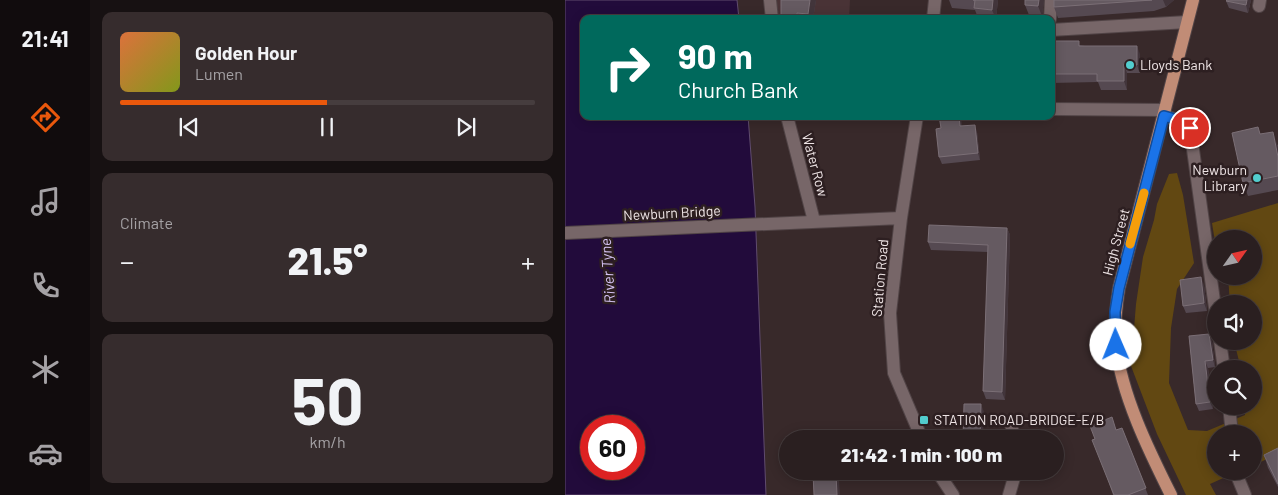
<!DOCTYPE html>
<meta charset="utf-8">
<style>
:root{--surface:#2a1f20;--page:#362c2d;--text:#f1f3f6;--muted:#a5a2a5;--line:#463d3e;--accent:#ea580c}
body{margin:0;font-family:Barlow,sans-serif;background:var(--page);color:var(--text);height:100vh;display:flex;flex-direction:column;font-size:19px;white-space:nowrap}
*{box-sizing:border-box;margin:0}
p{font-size:16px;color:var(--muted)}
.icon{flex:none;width:28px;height:28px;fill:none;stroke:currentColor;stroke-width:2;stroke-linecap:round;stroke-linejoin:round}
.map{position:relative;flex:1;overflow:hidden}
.sheet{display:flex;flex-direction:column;gap:12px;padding:12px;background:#171112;width:475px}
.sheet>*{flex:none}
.hud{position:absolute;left:15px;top:15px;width:475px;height:105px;border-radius:10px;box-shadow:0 2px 12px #0003,0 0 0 1px var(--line);background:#00695c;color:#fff;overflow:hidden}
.needle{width:32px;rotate:56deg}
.fabs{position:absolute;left:642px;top:230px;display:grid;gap:10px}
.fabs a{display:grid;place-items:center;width:55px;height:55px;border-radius:50%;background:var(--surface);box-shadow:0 2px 12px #0003,0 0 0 1px var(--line);font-size:25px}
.speed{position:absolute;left:15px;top:415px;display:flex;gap:10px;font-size:25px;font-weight:700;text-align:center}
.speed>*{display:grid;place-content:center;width:65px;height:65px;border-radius:50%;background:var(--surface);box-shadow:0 2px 12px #0003,0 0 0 1px var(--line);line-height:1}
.speed .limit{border:8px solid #d22;background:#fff;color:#111}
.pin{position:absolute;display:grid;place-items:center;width:42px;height:42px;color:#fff;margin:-21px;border:2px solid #fff;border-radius:50%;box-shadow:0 1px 5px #0007}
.me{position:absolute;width:55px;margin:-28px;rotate:359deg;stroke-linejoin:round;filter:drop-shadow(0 0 4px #0008)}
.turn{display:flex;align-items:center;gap:18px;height:105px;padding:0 15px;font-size:22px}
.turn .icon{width:65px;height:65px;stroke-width:2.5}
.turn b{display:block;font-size:35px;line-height:42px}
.big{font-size:38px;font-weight:800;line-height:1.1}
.sheet .card{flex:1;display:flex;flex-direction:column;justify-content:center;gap:8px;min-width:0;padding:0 18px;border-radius:10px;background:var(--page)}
.sheet .dial{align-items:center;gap:0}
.dial b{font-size:65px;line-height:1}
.song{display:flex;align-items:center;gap:15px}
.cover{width:60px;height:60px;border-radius:8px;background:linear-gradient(135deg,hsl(20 70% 55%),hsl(70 70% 35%))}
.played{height:5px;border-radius:2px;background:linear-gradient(90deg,var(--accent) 50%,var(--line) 50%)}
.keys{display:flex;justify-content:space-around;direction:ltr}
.heat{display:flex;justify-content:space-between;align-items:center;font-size:28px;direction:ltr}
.trip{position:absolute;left:214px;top:430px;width:285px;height:50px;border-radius:25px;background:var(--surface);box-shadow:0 2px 12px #0003,0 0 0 1px var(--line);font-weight:800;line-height:50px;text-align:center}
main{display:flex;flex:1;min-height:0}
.menu{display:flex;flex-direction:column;width:90px;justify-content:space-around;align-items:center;background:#110c0d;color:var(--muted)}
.menu .icon{width:35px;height:35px}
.menu .current{color:var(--accent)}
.menu b{font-size:22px;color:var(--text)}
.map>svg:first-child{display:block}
</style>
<main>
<nav class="menu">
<b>21:41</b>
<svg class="icon current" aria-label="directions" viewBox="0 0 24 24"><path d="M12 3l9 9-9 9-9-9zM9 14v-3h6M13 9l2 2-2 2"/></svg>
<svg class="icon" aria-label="music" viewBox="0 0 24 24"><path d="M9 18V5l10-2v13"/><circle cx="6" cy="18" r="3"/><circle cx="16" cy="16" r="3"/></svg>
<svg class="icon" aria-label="phone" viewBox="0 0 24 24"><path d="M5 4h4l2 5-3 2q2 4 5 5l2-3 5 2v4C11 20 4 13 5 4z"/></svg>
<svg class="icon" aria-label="climate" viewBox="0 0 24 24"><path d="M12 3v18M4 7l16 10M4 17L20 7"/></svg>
<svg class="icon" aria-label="car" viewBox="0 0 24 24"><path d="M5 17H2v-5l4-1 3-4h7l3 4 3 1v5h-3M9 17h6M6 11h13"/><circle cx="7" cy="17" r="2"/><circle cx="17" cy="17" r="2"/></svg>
</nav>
<section class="sheet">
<div class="card">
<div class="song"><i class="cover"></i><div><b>Golden Hour</b><p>Lumen</p></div></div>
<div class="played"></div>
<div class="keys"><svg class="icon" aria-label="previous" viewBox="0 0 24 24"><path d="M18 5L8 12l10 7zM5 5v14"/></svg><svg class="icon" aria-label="pause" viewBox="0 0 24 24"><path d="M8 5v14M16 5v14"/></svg><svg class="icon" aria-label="next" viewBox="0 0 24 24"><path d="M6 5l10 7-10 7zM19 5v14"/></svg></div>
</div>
<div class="card"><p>Climate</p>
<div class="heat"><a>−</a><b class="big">21.5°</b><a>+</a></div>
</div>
<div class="card dial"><b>50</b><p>km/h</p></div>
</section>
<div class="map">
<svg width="713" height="495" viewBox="0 0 713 495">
<rect width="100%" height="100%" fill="#38292a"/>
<path fill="#493336" d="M210,0h75l-1,19h-72z"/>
<path fill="#624812" d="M612,173l6,22 11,68 -17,26 -6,39 -2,55 19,47 19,1 38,-16 -1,-9h10v-37h-13l-7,-28h20v-37h-24l-2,-28h26v-37h-38v9l-4,-25 66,-20v251l-24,11v-31h-38v37h23l-29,13 6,11h-30l-29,-61 -26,-68 5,-62 7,-47 11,-37 3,-16 12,-30z"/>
<path fill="#220b3b" stroke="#604c6e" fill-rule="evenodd" d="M0,0h172l2,19h-155v97h164l7,91 11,288h-201zM26,426h43v43h-43z"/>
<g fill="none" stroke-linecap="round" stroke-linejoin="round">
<defs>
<path id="minor" d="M205,0l2,19
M694,6l1,-6
M368,19l2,-19
M485,19l1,-19
M486,30l136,-8
M486,109l114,1
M222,116l27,105
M352,116l-16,102 -11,95 4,60 28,66
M599,116l21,6 5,6 26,187
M0,233l336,-15
M655,341l4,28
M664,406l3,28
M446,423l3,16
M372,471l16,24
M672,471l1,7 7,17
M444,495l7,-24"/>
<path id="major" d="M606,495c-22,-44 -50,-101 -55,-150 -2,-19 0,-38 3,-57l74,-288"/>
</defs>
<use href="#minor" stroke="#514446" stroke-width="14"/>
<use href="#major" stroke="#514446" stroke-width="14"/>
<use href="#minor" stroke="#776668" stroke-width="12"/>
<use href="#major" stroke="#c18c76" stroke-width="12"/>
</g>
<path fill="#554951" d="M251,0l-3,19h-32z
M384,0h49l-2,19 -18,-1 -3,-8 -23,-2z
M479,0l-2,16 -13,-1 -4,-10z
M489,0h120l-8,7 -12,4 -96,7 -4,-11z
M686,0l-3,13 -19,-5 -3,-7z
M486,41l89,13v19h-13v17h-26l-3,-8 -47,1z
M397,126l15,6 3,28 -38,4 -3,-7z
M696,134l17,11v45l-30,6 -5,-13z
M442,228l3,7 -5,165 -19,-1 -3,-8 5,-139 -57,-2 -3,-8z
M639,285l3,26 -21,2 -3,-7z
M624,336l23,5 3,26 -7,1 5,41 -14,2 -3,-7z
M557,428l26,67h-35l-19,-56z
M713,448v39l-10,-19 -4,-13z
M410,471h26l-1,9 -22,-1z"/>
<path fill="#42353b" d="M245,0h6l-3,19h-3l-2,-5z
M428,0h5l-2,19 -4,-9z
M474,0h5l-2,16 -4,-10z
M598,0h11l-8,7z
M682,0h4l-3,13 -2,-8z
M572,46l3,8v19l-3,-8z
M559,64l3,9v17l-3,-9z
M394,116h2l2,18 -3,-8z
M410,125l2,7 3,28 -2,-7z
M708,132l5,15v10z
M442,228l3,7 -5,165 -3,-8z
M636,277l3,8 3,26 -3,-8z
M644,334l3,7 3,26 -2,-7z
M640,361l3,7 5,41 -3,-7z
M416,404l3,8 -1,27h-3z
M433,471h3l-1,9 -2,-8z
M271,473l3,7 1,15h-3z"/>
<path fill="#655a61" stroke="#7b6f76" d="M216,0h29l-2,14 -11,-1v6h-16z
M408,0h20l-1,10 -18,-2 1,-8z
M460,0h14l-1,6 -13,-1z
M489,0h98l-98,7z
M662,0h20l-1,5 -20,-4z
M486,41h28v5h58v19l-13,-1v17h-27v-7h-46z
M374,116h20l1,10 15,-1 3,28 -39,4 -3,-28 5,-1z
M693,127l2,7 13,-2 5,25v19l-35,7 -11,-50z
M364,225l78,3 -5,164 -19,-1 5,-146 -60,-3z
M636,277l3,26 -21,3 -3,-26z
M644,334l4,26 -8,1 5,41 -14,2 -7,-68z
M399,404h17l-1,35h-17z
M547,417l4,13 6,-2 24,60 -18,7h-14l-22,-55 3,-1 -5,-13z
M713,448v36l-14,-29z
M410,471h23v1z
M248,473h23l1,22h-23z"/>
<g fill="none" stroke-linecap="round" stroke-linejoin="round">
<defs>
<path id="route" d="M551,345l-1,-33 4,-24 45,-172 21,6 5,6"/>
</defs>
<use href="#route" stroke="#114b97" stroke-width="12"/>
<use href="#route" stroke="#1a73e8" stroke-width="9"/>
<path stroke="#f59e0b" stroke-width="9" d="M565,244l14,-51"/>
</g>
<g fill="#52cdce" stroke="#2d1f21" stroke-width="2">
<circle cx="565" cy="65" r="5"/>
<circle cx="692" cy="178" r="5"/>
<rect x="354" y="415" width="10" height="10" rx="2.5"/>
</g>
<g text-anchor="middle" stroke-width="5" stroke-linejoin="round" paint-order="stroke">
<g font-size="14" fill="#efe5e6" stroke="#2d1f21" text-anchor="start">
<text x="575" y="70">Lloyds Bank</text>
<text x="682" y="175" text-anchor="end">Newburn<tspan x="682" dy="16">Library</tspan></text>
<text x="369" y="425">STATION ROAD-BRIDGE-E/B</text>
</g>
<g font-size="14" fill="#efe5e6" stroke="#2d1f21">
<text transform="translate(250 165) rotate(75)" y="5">Water Row</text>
<text transform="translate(107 213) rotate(-3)" y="5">Newburn Bridge</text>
<text transform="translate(551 242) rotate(-75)" y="5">High Street</text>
<text transform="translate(315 278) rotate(-85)" y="5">Station Road</text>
</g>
<g font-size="15" font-style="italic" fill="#d5c3f4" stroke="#2d1f21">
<text transform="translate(43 271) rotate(-94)" y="5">River Tyne</text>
</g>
</g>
</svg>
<div class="fabs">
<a><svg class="needle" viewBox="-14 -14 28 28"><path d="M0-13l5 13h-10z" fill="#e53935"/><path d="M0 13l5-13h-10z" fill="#a5a2a5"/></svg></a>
<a><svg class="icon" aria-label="sound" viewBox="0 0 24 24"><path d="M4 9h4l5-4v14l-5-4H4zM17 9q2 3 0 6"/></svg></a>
<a><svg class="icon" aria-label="search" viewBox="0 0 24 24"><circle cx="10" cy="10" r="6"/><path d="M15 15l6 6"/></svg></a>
<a>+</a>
</div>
<div class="speed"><div class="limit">60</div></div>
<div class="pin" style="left:625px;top:128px;background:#d93025"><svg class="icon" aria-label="arrive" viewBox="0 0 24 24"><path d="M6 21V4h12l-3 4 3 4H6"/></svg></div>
<svg class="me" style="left:551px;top:345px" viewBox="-20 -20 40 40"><circle r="19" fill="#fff"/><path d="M0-13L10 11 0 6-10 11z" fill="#1a73e8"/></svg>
<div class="trip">21:42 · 1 min · 100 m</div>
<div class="hud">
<div class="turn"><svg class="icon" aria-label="right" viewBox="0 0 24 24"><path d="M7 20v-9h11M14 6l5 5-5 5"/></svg><div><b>90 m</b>Church Bank</div></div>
</div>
</div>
</main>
